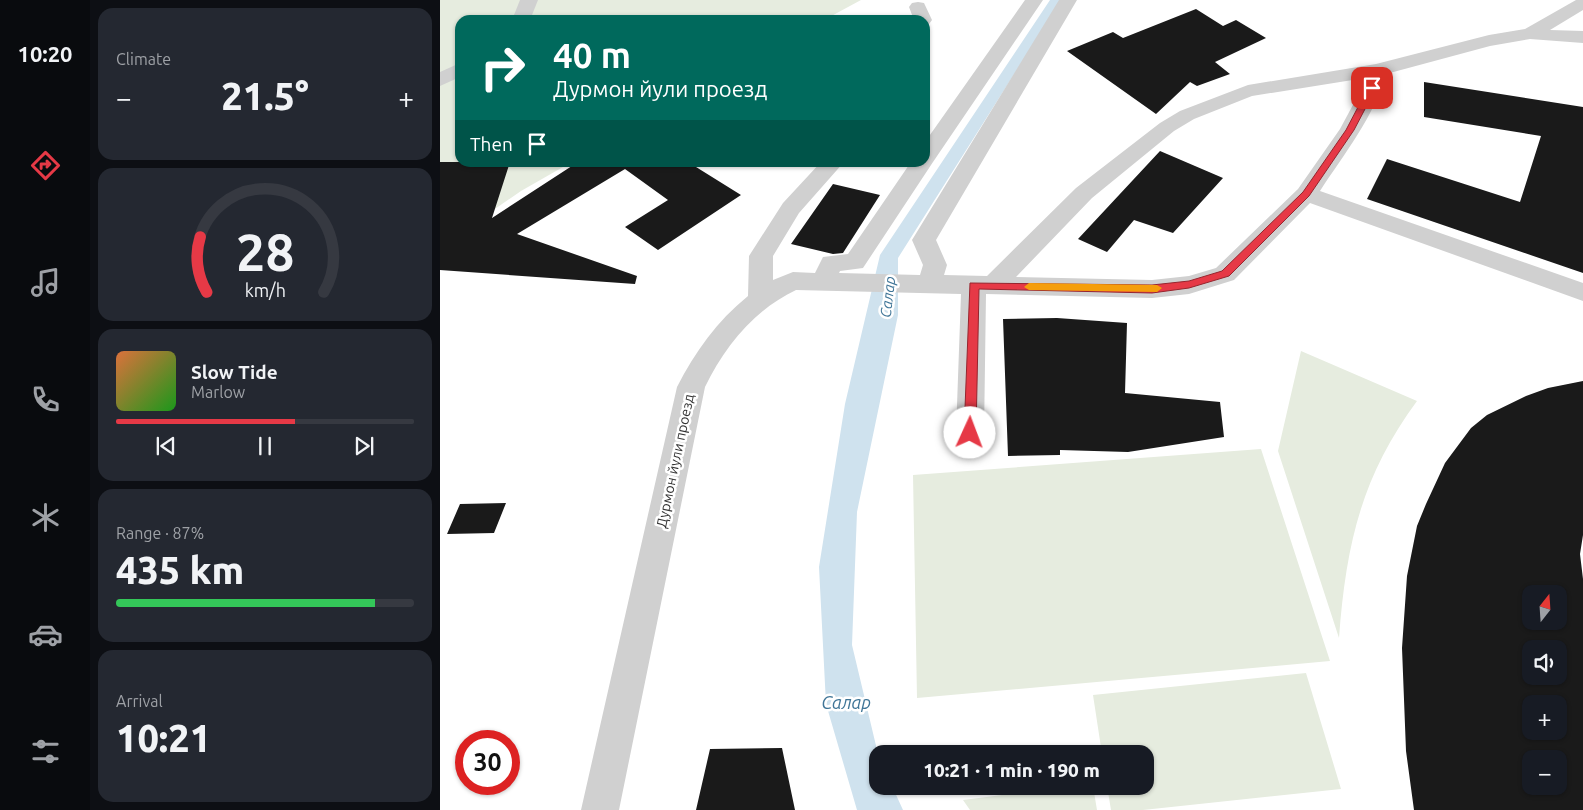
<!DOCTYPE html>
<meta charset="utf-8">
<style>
:root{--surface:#171b24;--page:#242831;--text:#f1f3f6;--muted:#9ea1a6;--line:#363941;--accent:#e63946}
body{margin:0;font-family:Ubuntu,sans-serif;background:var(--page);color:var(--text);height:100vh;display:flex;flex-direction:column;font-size:19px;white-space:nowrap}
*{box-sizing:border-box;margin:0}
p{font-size:16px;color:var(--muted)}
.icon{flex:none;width:28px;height:28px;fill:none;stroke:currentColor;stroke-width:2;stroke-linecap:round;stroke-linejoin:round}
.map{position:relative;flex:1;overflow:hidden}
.side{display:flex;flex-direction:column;gap:8px;padding:8px;background:#0d0f14;width:350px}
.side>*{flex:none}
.banner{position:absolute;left:15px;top:15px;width:475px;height:152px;border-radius:15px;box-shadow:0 1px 4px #0004;background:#00695c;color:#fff;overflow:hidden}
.needle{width:32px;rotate:17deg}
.tools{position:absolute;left:1082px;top:585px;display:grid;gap:10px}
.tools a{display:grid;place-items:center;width:45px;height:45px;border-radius:10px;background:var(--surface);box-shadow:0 1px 4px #0004;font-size:25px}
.speed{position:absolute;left:15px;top:730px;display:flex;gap:10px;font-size:25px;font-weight:700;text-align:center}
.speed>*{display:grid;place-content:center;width:65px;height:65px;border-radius:50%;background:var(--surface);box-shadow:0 1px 4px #0004;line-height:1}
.speed .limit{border:8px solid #d22;background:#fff;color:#111}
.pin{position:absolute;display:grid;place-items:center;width:42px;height:42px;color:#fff;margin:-21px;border-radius:10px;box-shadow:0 2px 8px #0006}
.me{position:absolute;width:55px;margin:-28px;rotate:2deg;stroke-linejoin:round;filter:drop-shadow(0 0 4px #0008)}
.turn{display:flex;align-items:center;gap:18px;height:105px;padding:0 15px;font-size:22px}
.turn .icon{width:65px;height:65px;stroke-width:2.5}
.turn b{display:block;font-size:35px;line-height:42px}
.then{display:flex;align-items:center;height:48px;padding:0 15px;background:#0003;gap:10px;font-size:19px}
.big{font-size:38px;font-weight:800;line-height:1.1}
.side .widget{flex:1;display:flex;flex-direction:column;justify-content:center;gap:8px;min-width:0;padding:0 18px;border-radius:15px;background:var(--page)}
.side .dial{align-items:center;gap:0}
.dial svg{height:130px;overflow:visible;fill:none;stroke:var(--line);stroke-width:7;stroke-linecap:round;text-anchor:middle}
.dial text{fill:var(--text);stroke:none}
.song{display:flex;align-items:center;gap:15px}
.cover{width:60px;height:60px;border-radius:8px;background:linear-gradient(135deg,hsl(20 70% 55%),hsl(120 70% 35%))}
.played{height:5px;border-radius:2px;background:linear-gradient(90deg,var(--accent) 60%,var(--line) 60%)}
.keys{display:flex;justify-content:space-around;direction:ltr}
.heat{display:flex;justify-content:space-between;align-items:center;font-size:28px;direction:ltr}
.charge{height:8px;border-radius:4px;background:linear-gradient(90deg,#34c759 87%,var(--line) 0)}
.trip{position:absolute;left:429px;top:745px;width:285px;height:50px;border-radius:15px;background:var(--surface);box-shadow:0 1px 4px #0004;font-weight:800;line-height:50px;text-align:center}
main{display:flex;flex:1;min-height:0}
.tab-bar{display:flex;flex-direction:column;width:90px;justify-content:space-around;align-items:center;background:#090b0e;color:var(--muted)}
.tab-bar .icon{width:35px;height:35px}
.tab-bar .on{color:var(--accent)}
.tab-bar b{font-size:22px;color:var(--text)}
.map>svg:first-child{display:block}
</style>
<main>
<nav class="tab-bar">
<b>10:20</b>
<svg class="icon on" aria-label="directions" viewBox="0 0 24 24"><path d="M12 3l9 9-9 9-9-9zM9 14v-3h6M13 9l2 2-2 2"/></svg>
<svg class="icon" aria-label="music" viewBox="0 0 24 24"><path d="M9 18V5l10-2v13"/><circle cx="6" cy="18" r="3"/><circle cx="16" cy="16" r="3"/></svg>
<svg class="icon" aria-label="phone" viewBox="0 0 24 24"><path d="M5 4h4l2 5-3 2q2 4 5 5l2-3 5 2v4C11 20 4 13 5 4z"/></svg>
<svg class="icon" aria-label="climate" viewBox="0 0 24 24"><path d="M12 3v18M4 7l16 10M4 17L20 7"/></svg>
<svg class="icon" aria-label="car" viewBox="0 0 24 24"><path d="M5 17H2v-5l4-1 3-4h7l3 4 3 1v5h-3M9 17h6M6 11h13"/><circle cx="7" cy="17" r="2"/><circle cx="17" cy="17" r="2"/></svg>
<svg class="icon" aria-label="filters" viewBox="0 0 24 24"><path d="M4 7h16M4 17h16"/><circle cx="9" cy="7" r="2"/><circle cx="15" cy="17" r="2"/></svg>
</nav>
<section class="side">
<div class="widget"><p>Climate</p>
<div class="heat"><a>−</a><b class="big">21.5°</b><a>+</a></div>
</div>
<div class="widget dial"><svg viewBox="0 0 100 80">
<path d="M14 69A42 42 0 1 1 86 69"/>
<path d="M14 69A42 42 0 0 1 10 35" stroke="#e63946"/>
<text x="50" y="56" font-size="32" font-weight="700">28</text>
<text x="50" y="72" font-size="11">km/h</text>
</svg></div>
<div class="widget">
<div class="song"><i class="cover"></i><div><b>Slow Tide</b><p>Marlow</p></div></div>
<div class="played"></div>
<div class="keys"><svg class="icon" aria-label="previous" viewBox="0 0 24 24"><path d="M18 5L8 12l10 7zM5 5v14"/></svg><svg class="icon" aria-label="pause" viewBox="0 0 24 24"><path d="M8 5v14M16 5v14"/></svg><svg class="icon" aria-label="next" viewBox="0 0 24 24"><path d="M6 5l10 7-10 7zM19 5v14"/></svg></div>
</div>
<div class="widget"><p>Range · 87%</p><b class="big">435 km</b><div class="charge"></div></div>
<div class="widget"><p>Arrival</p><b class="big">10:21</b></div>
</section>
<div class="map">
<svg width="1143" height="810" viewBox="0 0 1143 810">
<rect width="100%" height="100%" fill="#fff"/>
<path fill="#e6ecdf" d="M0,0h421l-37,20h-364v142l110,1 -49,28 -81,56z
M861,351l116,50c-56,76 -71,144 -78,237l-61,-187z
M821,449l69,212 -413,37 -4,-223z
M866,673l35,116 -198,21h-32l-4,-24h38v-32h-43l-9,-59z
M632,786h21l4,24h-127l-7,-10z"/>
<path fill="#cfe2ee" d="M610,0h11l-163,258v57l-41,197 -5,133 26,109v32h14l11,24h-46l-31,-106 -7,-137 26,-163 35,-149z"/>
<path fill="#1a1a1a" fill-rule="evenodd" d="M756,9l27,17 13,-6 30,18 -51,24 15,12 -33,12 -7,-4 -34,32 -89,-63 46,-19 10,6z
M984,82l159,25v166l-216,-74 20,-40 133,43 21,-66 -117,-19z
M720,151l63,27 -50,55 -39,-13 -27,32 -29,-13z
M0,162h70l-18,56 86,-56h110l53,33 -83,55 -33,-23 43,-27 -43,-31 -108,65 120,42 -2,8 -195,-14z
M393,184l47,11 -37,58 -10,1 -42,-10z
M617,318l70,5 -2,70 95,9 4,35 -96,15 -68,-2v5l-52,1 -5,-137z
M1143,381v154l-3,19 3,25v231h-169l-8,-59 -4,-103 5,-72 10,-50 9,-22 19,-41 26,-35 16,-13 39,-19 22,-8zM1091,594h28v27h-28zM1091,649h28v27h-28zM1091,704h28v27h-28zM1091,759h28v27h-28z
M66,503l-12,30 -47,1 13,-30z
M342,748l13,62h-99l14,-61z"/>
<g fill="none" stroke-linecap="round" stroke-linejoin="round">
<path fill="#d0d0d0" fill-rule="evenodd" d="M80,0h18l-8,20h-18z
M585,0h18l-110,162 -70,106 -23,3 -1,2 81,2 3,-10 -11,-25 147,-240h18l-141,240 11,25 -3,10 43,1 89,-88 84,-65 20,-12 68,-26 128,-21 113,-29 36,-6 51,-29h7v10l-33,20 33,1v12l-53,-4 -40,7 -104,28c-12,43 -42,80 -66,117l263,92v18l-273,-98 -76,77 -45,14 -37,4 -166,-4 -2,139 -4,8 -10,4 -10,-4 -4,-8 5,-139 -165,-4c-42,20 -71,56 -91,97l-86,423h-38l96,-423c18,-35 40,-66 71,-91l1,-40 34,-53 38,-41h23l-45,51 -26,43v24l20,-8 22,1 8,-16 25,-3 63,-92h14v-20zM925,78l-3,10 -22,41 -42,60 -82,79 -27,8 -37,4 -136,-3 76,-79 82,-67 20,-12 58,-23z
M478,2l6,1 8,17 -3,4 -4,1v-5h-11l-5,-13 3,-4z
M20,63v14l-20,9v-14z"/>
</g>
<path fill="#e63946" stroke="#96252e" d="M932,85l4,3 -22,42 -45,66 -80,80 -40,12 -37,5 -173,-4 -3,144 -2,3h-8l-2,-3 6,-150 182,2 37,-4 33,-10 81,-79 43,-62 22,-42z"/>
<path fill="#f59e0b" d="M589,283l128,2 5,3 -5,4 -128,-2 -5,-3z"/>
<g text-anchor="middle" stroke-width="5" stroke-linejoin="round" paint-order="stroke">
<g font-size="14" fill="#333" stroke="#fff">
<text transform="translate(235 461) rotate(-78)" y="5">Дурмон йули проезд</text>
</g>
<g font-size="15" font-style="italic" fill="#3f7597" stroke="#fff">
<text transform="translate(448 297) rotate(-83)" y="5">Салар</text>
</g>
<g font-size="18" font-style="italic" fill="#3f7597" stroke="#fff">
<text x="406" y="709">Салар</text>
</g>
</g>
</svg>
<div class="tools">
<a><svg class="needle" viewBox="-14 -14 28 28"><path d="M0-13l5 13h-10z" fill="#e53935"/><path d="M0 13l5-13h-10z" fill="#9ea1a6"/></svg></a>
<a><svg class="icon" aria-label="sound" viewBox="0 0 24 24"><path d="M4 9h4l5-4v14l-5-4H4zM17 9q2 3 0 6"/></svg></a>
<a>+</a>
<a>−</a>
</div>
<div class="speed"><div class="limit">30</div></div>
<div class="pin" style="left:932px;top:88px;background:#d93025"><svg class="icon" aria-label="arrive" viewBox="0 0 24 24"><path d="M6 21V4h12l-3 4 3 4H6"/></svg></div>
<svg class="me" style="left:530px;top:433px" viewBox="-20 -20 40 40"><circle r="19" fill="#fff"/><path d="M0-13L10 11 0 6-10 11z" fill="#e63946"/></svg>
<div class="trip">10:21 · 1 min · 190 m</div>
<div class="banner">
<div class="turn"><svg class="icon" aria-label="right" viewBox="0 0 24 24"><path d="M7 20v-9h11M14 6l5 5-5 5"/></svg><div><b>40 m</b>Дурмон йули проезд</div></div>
<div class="then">Then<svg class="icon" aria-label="arrive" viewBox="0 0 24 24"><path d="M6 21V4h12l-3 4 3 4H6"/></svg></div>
</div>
</div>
</main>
